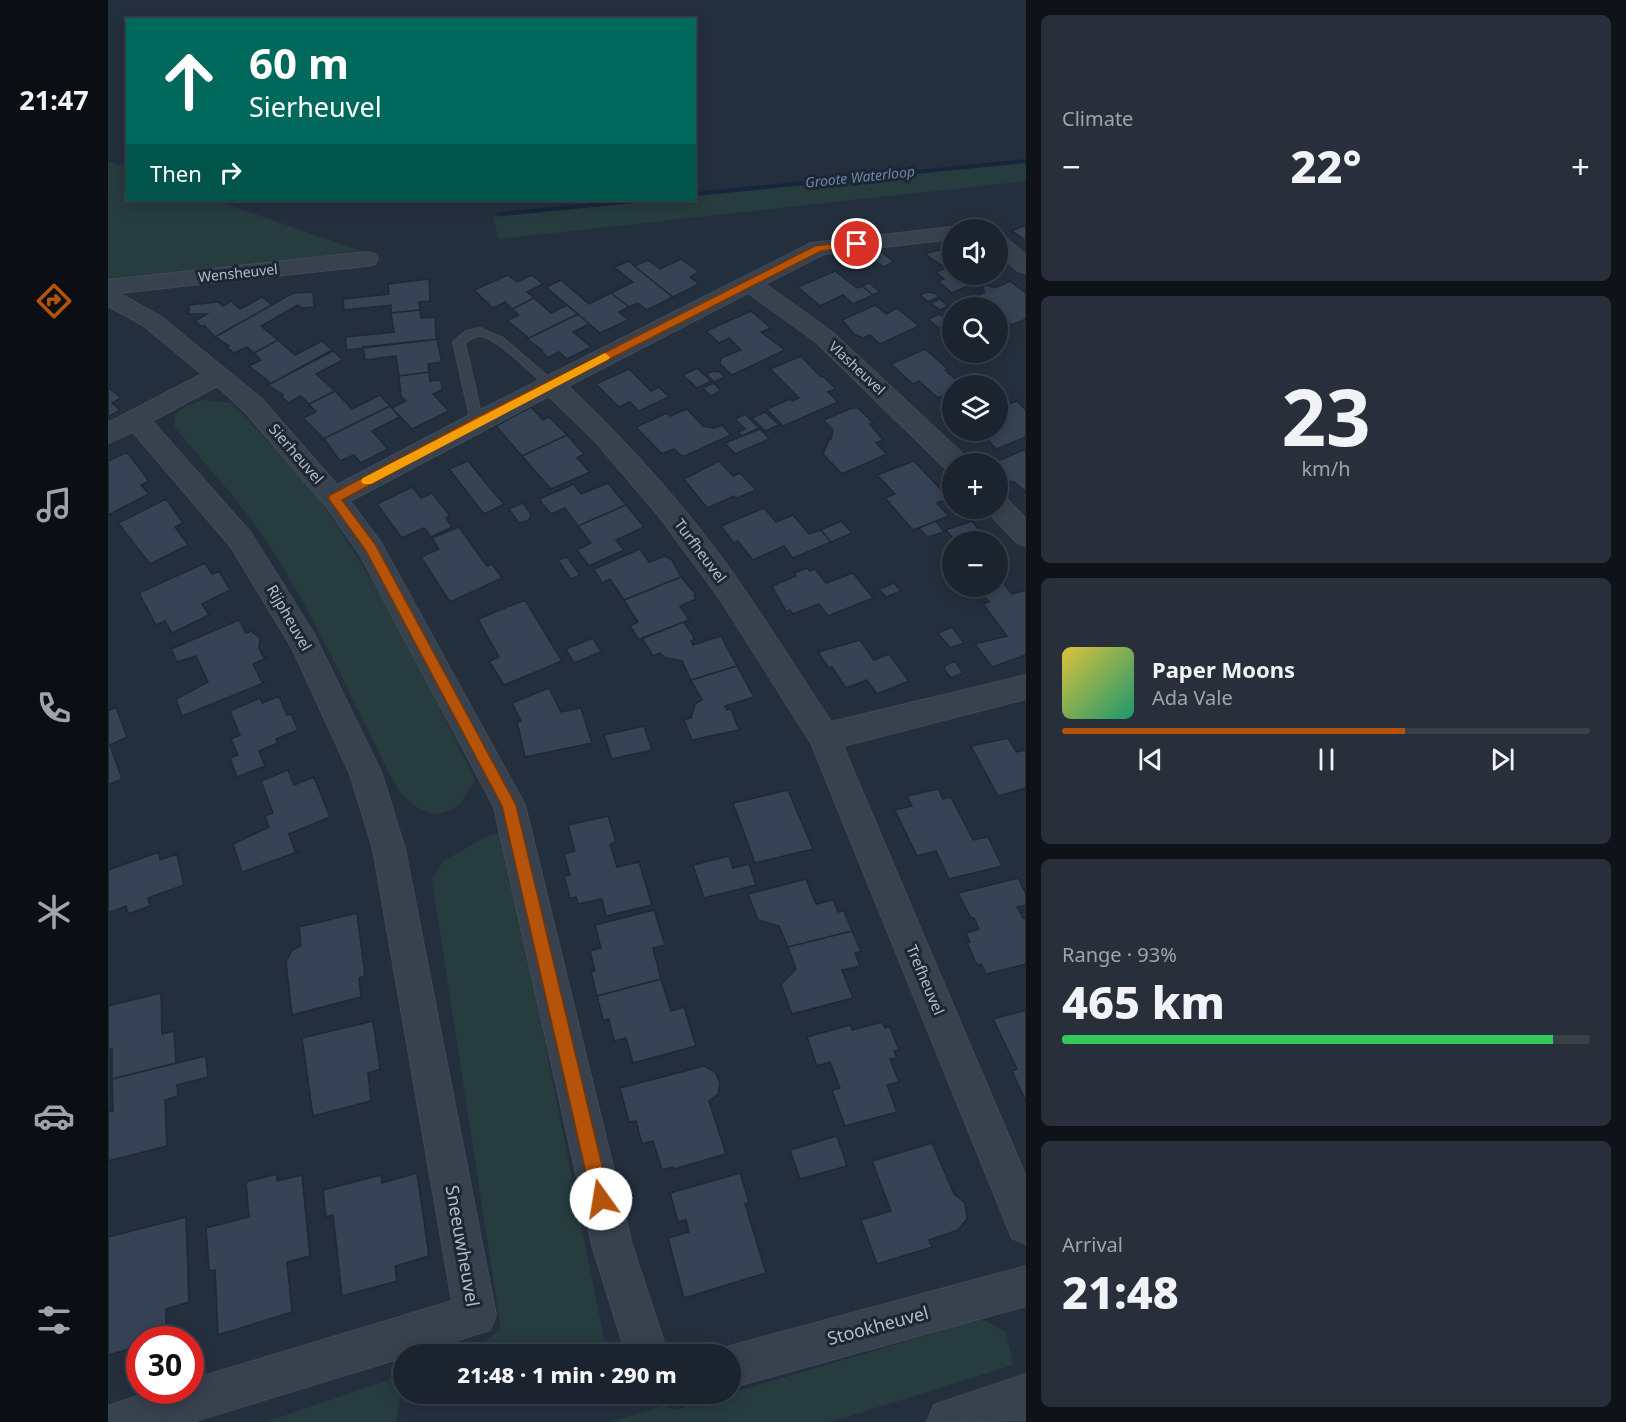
<!DOCTYPE html>
<meta charset="utf-8">
<style>
:root{--surface:#1b232e;--page:#282f3a;--text:#f1f3f6;--muted:#a0a4aa;--line:#39404a;--accent:#b45309}
body{margin:0;font-family:"Noto Sans",sans-serif;background:var(--page);color:var(--text);height:100vh;display:flex;flex-direction:column;font-size:22px;white-space:nowrap}
*{box-sizing:border-box;margin:0}
p{font-size:20px;color:var(--muted)}
.icon{flex:none;width:33px;height:33px;fill:none;stroke:currentColor;stroke-width:2;stroke-linecap:round;stroke-linejoin:round}
.map{position:relative;flex:1;overflow:hidden}
.details{display:flex;flex-direction:column;gap:15px;padding:15px;background:#0f1319;width:600px}
.details>*{flex:none}
.guide{position:absolute;left:18px;top:18px;width:570px;height:183px;border-radius:0px;box-shadow:0 3px 15px #0003,0 0 0 2px var(--line);background:#00695c;color:#fff;overflow:hidden}
.buttons{position:absolute;left:834px;top:219px;display:grid;gap:12px}
.buttons a{display:grid;place-items:center;width:66px;height:66px;border-radius:50%;background:var(--surface);box-shadow:0 3px 15px #0003,0 0 0 2px var(--line);font-size:30px}
.speed{position:absolute;left:18px;top:1326px;display:flex;gap:12px;font-size:30px;font-weight:700;text-align:center}
.speed>*{display:grid;place-content:center;width:78px;height:78px;border-radius:50%;background:var(--surface);box-shadow:0 3px 15px #0003,0 0 0 2px var(--line);line-height:1}
.speed .limit{border:9px solid #d22;background:#fff;color:#111}
.pin{position:absolute;display:grid;place-items:center;width:51px;height:51px;color:#fff;margin:-26px;border:3px solid #fff;border-radius:50%;box-shadow:0 2px 6px #0007}
.me{position:absolute;width:66px;margin:-33px;rotate:347deg;stroke-linejoin:round;filter:drop-shadow(0 0 4px #0008)}
.turn{display:flex;align-items:center;gap:21px;height:126px;padding:0 24px;font-size:27px}
.turn .icon{width:78px;height:78px;stroke-width:2.5}
.turn b{display:block;font-size:42px;line-height:51px}
.then{display:flex;align-items:center;height:57px;padding:0 24px;background:#0003;gap:12px;font-size:22px}
.big{font-size:45px;font-weight:800;line-height:1.1}
.details .widget{flex:1;display:flex;flex-direction:column;justify-content:center;gap:9px;min-width:0;padding:0 21px;border-radius:9px;background:var(--page)}
.details .dial{align-items:center;gap:0}
.dial b{font-size:78px;line-height:1}
.song{display:flex;align-items:center;gap:18px}
.cover{width:72px;height:72px;border-radius:9px;background:linear-gradient(135deg,hsl(50 70% 55%),hsl(160 70% 35%))}
.played{height:6px;border-radius:3px;background:linear-gradient(90deg,var(--accent) 65%,var(--line) 65%)}
.keys{display:flex;justify-content:space-around;direction:ltr}
.heat{display:flex;justify-content:space-between;align-items:center;font-size:33px;direction:ltr}
.charge{height:9px;border-radius:4px;background:linear-gradient(90deg,#34c759 93%,var(--line) 0)}
.trip{position:absolute;left:285px;top:1344px;width:348px;height:60px;border-radius:30px;background:var(--surface);box-shadow:0 3px 15px #0003,0 0 0 2px var(--line);font-weight:800;line-height:60px;text-align:center}
main{display:flex;flex:1;min-height:0}
.tabs{display:flex;flex-direction:column;width:108px;justify-content:space-around;align-items:center;background:#0b0e12;color:var(--muted)}
.tabs .icon{width:42px;height:42px}
.tabs .on{color:var(--accent)}
.tabs b{font-size:27px;color:var(--text)}
.map>svg:first-child{display:block}
</style>
<main>
<nav class="tabs">
<b>21:47</b>
<svg class="icon on" aria-label="directions" viewBox="0 0 24 24"><path d="M12 3l9 9-9 9-9-9zM9 14v-3h6M13 9l2 2-2 2"/></svg>
<svg class="icon" aria-label="music" viewBox="0 0 24 24"><path d="M9 18V5l10-2v13"/><circle cx="6" cy="18" r="3"/><circle cx="16" cy="16" r="3"/></svg>
<svg class="icon" aria-label="phone" viewBox="0 0 24 24"><path d="M5 4h4l2 5-3 2q2 4 5 5l2-3 5 2v4C11 20 4 13 5 4z"/></svg>
<svg class="icon" aria-label="climate" viewBox="0 0 24 24"><path d="M12 3v18M4 7l16 10M4 17L20 7"/></svg>
<svg class="icon" aria-label="car" viewBox="0 0 24 24"><path d="M5 17H2v-5l4-1 3-4h7l3 4 3 1v5h-3M9 17h6M6 11h13"/><circle cx="7" cy="17" r="2"/><circle cx="17" cy="17" r="2"/></svg>
<svg class="icon" aria-label="filters" viewBox="0 0 24 24"><path d="M4 7h16M4 17h16"/><circle cx="9" cy="7" r="2"/><circle cx="15" cy="17" r="2"/></svg>
</nav>
<div class="map">
<svg width="918" height="1422" viewBox="0 0 918 1422">
<rect width="100%" height="100%" fill="#242f3e"/>
<path fill="#263c3f" d="M0,161l19,7 1,32h87l154,54 -241,27 -20,-2z
M918,162v19l-527,58 -6,-22 169,-17h32l1,-4z
M94,400l30,3 81,87 42,63 47,78 73,149c-5,7 -12,22 -19,27 -26,16 -41,0 -58,-17 -39,-76 -74,-155 -118,-228 -29,-48 -69,-91 -105,-134v-13l9,-8z
M395,832l104,522h-119l-3,-13 16,-12 -69,-449 11,-19 45,-25z
M873,1319l25,13 7,33 -182,57h-220l53,-17 10,5z
M295,1375v11l-7,36h-130z"/>
<g fill="none" stroke-linecap="round" stroke-linejoin="round">
<path fill="#17263c" fill-rule="evenodd" d="M918,159v4l-332,33v-4z
M519,200h21l-4,2 -145,14 -4,-2 4,-2z"/>
</g>
<path fill="#364354" stroke="#1f2835" stroke-width="1.5" d="M918,225v16l-14,-10z
M842,247l2,2v25h43l-43,19 -14,-12 6,-2 -8,-7 10,-4 -19,-12v-3z
M769,248l17,14 -11,5 -17,-14z
M573,259l18,13 -9,5 9,7 -26,13 -39,-31 14,-6 12,9z
M521,261l5,5 39,31 -26,13 -9,-7 -9,4 -18,-14 22,-11 -19,-15z
M727,271l22,17 5,-2 11,9 -20,9 -10,-9 -23,11 -22,-19z
M400,275l9,7 15,-7 11,9 -16,8 7,6 -22,11 -7,-7 -12,6 -19,-18z
M321,279l1,21 3,1 -14,1 1,8 -29,3v-8l-47,5 -1,-11 46,-5 -1,-10z
M453,280l28,24 22,-11 18,14 -10,5 9,8 -28,13 -54,-46z
M902,281l16,12v26l-14,6 -14,-12v-5h-8l-14,-12 9,-4 -3,-4 4,-3 9,3z
M761,283l11,9 -7,3 -11,-9z
M205,292l1,15 -12,1 -4,-3 -37,21 17,14 -24,13 -7,-6 -13,6 -7,-6 2,-1 -14,-9 78,-44z
M818,292l9,1 4,4 -11,5 -8,-7z
M154,297l10,8 -57,32 -11,-12 -2,2 -7,-6 12,-7h-18v-9l29,-3 5,4 8,-5 9,8z
M426,298l17,15 16,-8 11,9 -51,25v-3l-20,-15 12,-6 -7,-6z
M832,299l8,7 -8,4 -9,-7z
M767,305l11,9 11,-6 22,18 -39,18 -10,-9 -7,3 -9,-4 -12,-14z
M312,310l1,8 14,-1 1,20 3,2 -92,11 -2,-13 49,-5 -3,-19z
M643,311l20,17 -10,4 24,18 -53,25 -12,-11 1,-6 20,-8 -12,-12 -10,5 -13,-12z
M470,314l11,10 -16,8 18,15 -24,12 -8,-7 -11,6 -8,-8h2l-15,-11z
M832,314l11,9 -12,5 -11,-9z
M331,339l-2,2 5,21 -14,2 1,8 -30,4 -3,-20 -31,4 -2,-13z
M170,340l17,15 27,-14 11,10 -65,34 1,-3 -20,-16 12,-6 -7,-7z
M817,349l23,20 -3,1 18,16h-11v6l-14,6 -19,-17 -6,3 -22,-20z
M224,350l11,10 -27,14 19,17 -26,13 -8,-8 -13,7 -7,-7 2,-1 -15,-10z
M693,356l20,21 2,-1 13,13 -8,3 10,10 -55,24 -16,-17 23,-10 2,2 7,-3 -29,-29z
M589,368l14,13 -14,7 -14,-13z
M521,369l22,22 8,-4 10,10 -30,14 -9,-9 -11,5 -23,-23z
M606,371l6,1 5,5 -11,5 -8,-8z
M321,372l1,9 11,-1 1,10 -9,4 16,17 -37,18 -20,-21 14,-7 -5,-5 -2,-20z
M606,383l7,8 -11,5 -7,-8z
M0,387l13,11 -9,5 8,7 -12,7z
M227,391l17,18 28,-14 10,11 -69,34 -1,-2 2,-1 -19,-19 13,-6 -7,-8z
M909,401l9,9v27l-30,12 -9,-10 -8,3 -5,-6 -6,2 -8,-8h38v-22z
M282,406l10,11 -28,14 16,18 -27,14 -7,-8 -14,6 -15,-21h-4z
M423,407l12,13 6,-3 18,18 -45,21 -26,-30z
M744,408h6l15,15 -3,1 13,16 -7,3 11,11 -45,20 -19,-20 6,-14 -2,-2 4,1 2,-9 -10,-10z
M579,409l16,17 11,2 8,-3 9,10 -46,21 -5,-1 -6,-6 -12,5 -26,-27 31,-14 3,3z
M657,412l14,13 -14,6 -13,-13z
M637,414l14,14 -17,8 -4,-4 7,-3 -10,-10z
M652,429l9,10 -34,15 -10,-11z
M459,435l17,19 -7,4 13,14 -39,17 -29,-33z
M918,449v43l-12,-10 -2,1 -14,-13v-6l-5,-1z
M19,452l22,29 -8,4 8,9 -41,21v-54z
M360,461l22,27 14,16 -20,10 -35,-45z
M611,461l14,15 7,-3 16,17 -19,8 -3,-2 -27,12 -23,-29z
M806,461l35,37 -12,5 12,13 -36,14 -28,-32 10,-4 -18,-19z
M500,483l18,22 -48,21 -13,-18 -14,6 -12,-15 35,-15 7,10z
M304,487l9,11 11,-5 18,23 -4,2 6,9 -21,10 -7,-9 -22,10 -25,-34z
M58,499l17,24 -8,4 13,18 -38,19 -32,-41z
M415,503l8,11 -2,6 -10,3 -10,-14z
M518,505l18,22 -28,13 8,10 -35,16 -12,-16 14,-7 -13,-17z
M656,508l12,14 17,-7 16,19 12,-4 10,12 -38,16 -9,-12 -31,14 -15,-19 -4,2 -13,-17z
M733,521l11,12 -21,9 -10,-12z
M828,521l8,11 -17,5 -8,-9z
M864,521l16,21h-32l-10,-12z
M351,527l28,39 5,-2 10,14 -52,24 -29,-45 18,-8 -7,-11z
M532,549l9,13 16,-6 7,4 9,17 -57,23 -14,-21 -8,4 -8,-14z
M459,557l13,18 -9,4 -13,-19z
M97,563l7,11 7,-3 11,19 -28,14 7,11 -37,18 -7,-12 -9,4 -17,-32z
M699,568l3,3 5,-2 11,14 27,-10 20,25 -45,18 -9,-12 -26,10 -3,-4 -4,1 -14,-25 24,-10 -2,-3z
M573,577l14,16 -1,2 2,4 -16,7 9,14 -50,20 -9,-14 8,-4 -14,-22z
M892,579l12,15 14,-4v65l-34,12 -17,-23 32,-8 -24,-32 6,-2 -12,-15 21,-1v-6z
M786,583l7,8 -15,6 -7,-8z
M417,600l37,61 -58,24 -15,-24 10,-4 -21,-38z
M131,620l7,13 5,-2 9,7 -1,10 5,10h3l-14,6 9,18h4l-84,34 -6,-17 32,-17 -12,-26 -19,6 -6,-13z
M576,622l11,17 -4,2 2,4 28,-9 16,30 -46,14 -9,-19 -16,-3 -6,-5 -7,3 -11,-18z
M844,627l12,16 -14,5 -12,-15z
M485,638l8,14 -27,11 -8,-14z
M752,640l14,20 15,-6 20,27 -32,13 -10,-14 -21,8 -14,-21 -3,1 -11,-16z
M847,661l8,12 -12,5 -7,-9 2,-4z
M629,666l17,31 -29,9 2,4 4,-1 8,21 -47,10 -8,-20 7,-2 4,-14 7,-4 -11,-20z
M441,688l12,24 20,-4 11,35 -67,14 -8,-35 4,-1 -9,-18z
M171,696l8,19 4,-1 7,16 -22,9 2,4 -19,8 6,15 -28,11 -7,-19 8,-3 -7,-16 9,-4 -10,-24 30,-13 2,5z
M8,707l11,30 -17,8 12,34 -14,6v-74z
M536,726l8,24 -40,9 -8,-24z
M900,738l8,14 10,-2v38l-28,8 -27,-50z
M180,770l6,15 20,-8 16,40 -41,17 6,17h5l-58,21 -9,-28 36,-17 -4,-11 8,-3 -12,-32z
M830,789l5,10 8,-2 22,43 15,-3 14,29 -53,13 -13,-28 -19,5 -22,-46 17,-4 -5,-10z
M680,790l25,59 -58,14 -22,-60z
M500,816l8,26 -6,2 7,23 22,-5 13,43 -46,11 -4,-17 -24,5 -2,-7 -6,1 -6,-22 6,-1 -6,-21 11,-3 -7,-26z
M51,852l1,8 17,-6 7,31 -36,13 2,8 -22,8 -2,-8 -18,7v-43z
M621,856l4,12 16,-4 7,21 -52,13 -11,-33z
M910,878l8,16v11l-9,2 6,11 3,-1v47l-40,10 -5,-10 -4,1 -10,-22 3,-1 -4,-9 13,-4 -5,-11h-3l-13,-25z
M698,879l10,25 17,-4 5,12 6,-1 8,20 -64,16 -9,-21 -21,-6 -10,-26z
M546,910l11,35 -12,3 8,31 -64,17 -6,-24 4,-1 -5,-20 11,-3 -6,-23z
M249,913l8,63 -6,2 2,19 -69,18 -6,-53 6,-12 9,-4 -2,-19z
M744,931l9,20 -6,2 5,13 -18,4 11,28 -61,16 -11,-30 15,-15 -8,-22z
M553,979l10,32 13,-4 12,39 -63,17 -7,-25 -12,3 -5,-22 -6,1 -6,-24z
M53,993l1,41 12,-3 2,32 -64,16v-30l-4,1v-44z
M918,1010v92l-14,-31 5,-2 -24,-50z
M265,1021l7,48 -12,4 3,28 -58,15 -11,-78z
M774,1022l3,6 5,-1 9,23 -5,1 3,7 -7,1 9,23 -12,3 10,27 -52,14 -13,-36 8,-2 -10,-26 -13,4 -10,-29 43,-12 2,5z
M98,1056l2,21 -31,8 1,11 -13,4 2,46 -59,15v-49l5,-1 -1,-32z
M596,1066l11,6 5,10 -2,12 -9,7 17,53 -52,15 -1,-2 -11,3 -9,-29 -11,3 -6,-23 -7,1 -9,-34z
M729,1136l10,30 -47,13 -10,-29z
M824,1143l22,51 11,9 2,16 -9,11 -29,10 3,7 -55,17 -16,-44 30,-9 -19,-50z
M309,1173l12,83 -34,10 2,15 -55,15 -9,-81 -7,2 -3,-27 58,-15 1,8z
M632,1173l9,29 -4,2 21,69 -82,25 -16,-60 21,-6 -3,-12 -8,2 -8,-29z
M169,1174v7l25,-6 8,81 -23,6 5,50 -74,23 -3,-65 -6,1 -3,-43 43,-11 -3,-35z
M78,1217l3,85 -23,7v29l-26,2v6l-32,9v-118z"/>
<g fill="none" stroke-linecap="round" stroke-linejoin="round">
<defs>
<path id="service" d="M372,328l23,10 54,46 -6,4 -4,-1c-13,-11 -53,-53 -69,-51 -5,1 -9,4 -13,7l18,79 -6,4 -6,-4 -18,-80 13,-11z"/>
<path id="minor" d="M844,227l8,3h-8v9l-128,15 -59,30 67,48 134,125 3,7h-17v8l-4,-1 -132,-129 -68,-49 -180,93c63,60 123,127 173,199 31,45 60,91 90,137l195,-47v24l-183,47 183,431v67l-14,-6 -201,-495 -91,-144 -62,-84 -62,-73 -47,-46 -199,105 30,40 145,264 107,440 36,109h-42l-34,-109 -98,-438 -134,-252 -35,-50 -82,-95 -26,-24 -65,35 99,112 63,101 68,140 23,75 91,466 -6,15 -77,24h-9v3l-212,65h-84v-16l47,-16h35v-10l262,-79 -79,-452 -23,-75 -58,-126 -61,-101 -98,-115 -25,11v-20l94,-49 -58,-48 -36,-20v-26l259,-28 8,2 3,5 -3,5 -8,2 -248,27 41,23 101,82 76,87 131,-69 343,-173z
M890,236l8,2 20,17v18l-8,-2 -20,-17z
M890,496l9,3 19,20v27l-9,-3 -28,-30 -3,-5h12z
M918,1266v40l-296,82v-34h-16l16,-8z"/>
<path id="tertiary" d="M918,1374v46l-99,2 7,-17z"/>
</defs>
<use href="#service" stroke="#414a57" stroke-width="2"/>
<use href="#minor" stroke="#414a57" stroke-width="2"/>
<use href="#tertiary" stroke="#414a57" stroke-width="2"/>
<use href="#service" fill="#38414e" fill-rule="evenodd"/>
<use href="#minor" fill="#38414e" fill-rule="evenodd"/>
<use href="#tertiary" fill="#38414e" fill-rule="evenodd"/>
</g>
<path fill="#b45309" stroke="#753606" stroke-width="1.5" d="M749,241l5,3 -1,2 -40,5 -340,174 -139,75 33,44 141,261 94,394 -3,6 -6,3 -7,-3 -2,-6 -90,-393 -136,-255 -38,-53 2,-3 143,-76 342,-173z"/>
<path fill="#f59e0b" d="M497,353l5,4 -1,2 -238,125h-8l-2,-3 2,-3z"/>
<g text-anchor="middle" stroke-width="6" stroke-linejoin="round" paint-order="stroke">
<g font-size="14" font-style="italic" fill="#6d86a8" stroke="#1d2633">
<text transform="translate(752 177) rotate(-6)" y="5">Groote Waterloop</text>
</g>
<g font-size="14" fill="#b4bcc9" stroke="#1d2633">
<text transform="translate(130 273) rotate(-6)" y="5">Wensheuvel</text>
<text transform="translate(749 368) rotate(43)" y="5">Vlasheuvel</text>
</g>
<g font-size="15" fill="#b4bcc9" stroke="#1d2633">
<text transform="translate(188 454) rotate(49)" y="5">Sierheuvel</text>
<text transform="translate(592 551) rotate(53)" y="5">Turfheuvel</text>
<text transform="translate(181 618) rotate(60)" y="5">Rijpheuvel</text>
<text transform="translate(817 980) rotate(67)" y="5">Trefheuvel</text>
</g>
<g font-size="18" fill="#b4bcc9" stroke="#1d2633">
<text transform="translate(354 1246) rotate(80)" y="6">Sneeuwheuvel</text>
<text transform="translate(770 1326) rotate(-15)" y="6">Stookheuvel</text>
</g>
</g>
</svg>
<div class="buttons">
<a><svg class="icon" aria-label="sound" viewBox="0 0 24 24"><path d="M4 9h4l5-4v14l-5-4H4zM17 9q2 3 0 6"/></svg></a>
<a><svg class="icon" aria-label="search" viewBox="0 0 24 24"><circle cx="10" cy="10" r="6"/><path d="M15 15l6 6"/></svg></a>
<a><svg class="icon" aria-label="layers" viewBox="0 0 24 24"><path d="M12 4l9 5-9 5-9-5zM3 14l9 5 9-5"/></svg></a>
<a>+</a>
<a>−</a>
</div>
<div class="speed"><div class="limit">30</div></div>
<div class="pin" style="left:749px;top:244px;background:#d93025"><svg class="icon" aria-label="arrive" viewBox="0 0 24 24"><path d="M6 21V4h12l-3 4 3 4H6"/></svg></div>
<svg class="me" style="left:493px;top:1199px" viewBox="-20 -20 40 40"><circle r="19" fill="#fff"/><path d="M0-13L10 11 0 6-10 11z" fill="#b45309"/></svg>
<div class="trip">21:48 · 1 min · 290 m</div>
<div class="guide">
<div class="turn"><svg class="icon" aria-label="ahead" viewBox="0 0 24 24"><path d="M12 20V5M6 11l6-6 6 6"/></svg><div><b>60 m</b>Sierheuvel</div></div>
<div class="then">Then<svg class="icon" aria-label="right" viewBox="0 0 24 24"><path d="M7 20v-9h11M14 6l5 5-5 5"/></svg></div>
</div>
</div>
<section class="details">
<div class="widget"><p>Climate</p>
<div class="heat"><a>−</a><b class="big">22°</b><a>+</a></div>
</div>
<div class="widget dial"><b>23</b><p>km/h</p></div>
<div class="widget">
<div class="song"><i class="cover"></i><div><b>Paper Moons</b><p>Ada Vale</p></div></div>
<div class="played"></div>
<div class="keys"><svg class="icon" aria-label="previous" viewBox="0 0 24 24"><path d="M18 5L8 12l10 7zM5 5v14"/></svg><svg class="icon" aria-label="pause" viewBox="0 0 24 24"><path d="M8 5v14M16 5v14"/></svg><svg class="icon" aria-label="next" viewBox="0 0 24 24"><path d="M6 5l10 7-10 7zM19 5v14"/></svg></div>
</div>
<div class="widget"><p>Range · 93%</p><b class="big">465 km</b><div class="charge"></div></div>
<div class="widget"><p>Arrival</p><b class="big">21:48</b></div>
</section>
</main>
